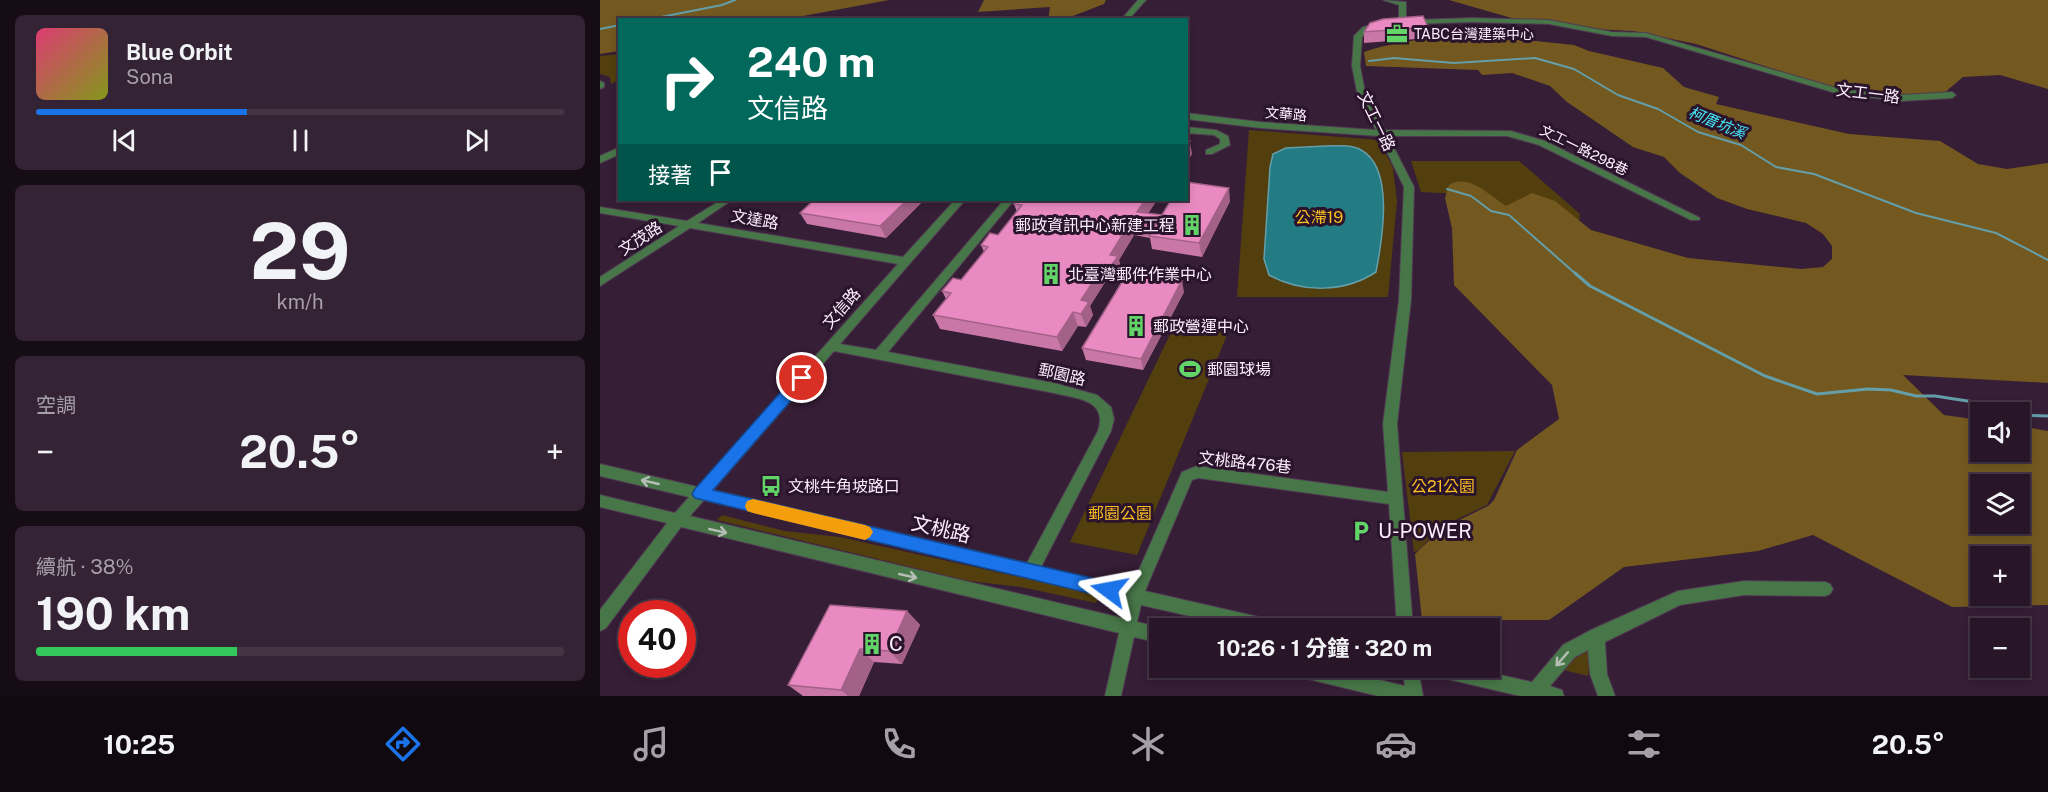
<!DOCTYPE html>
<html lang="zh-TW">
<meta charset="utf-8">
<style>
:root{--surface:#281628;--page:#342334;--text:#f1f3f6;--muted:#a59fa8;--line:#443545;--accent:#1a73e8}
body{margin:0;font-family:"Public Sans","Noto Sans TC",sans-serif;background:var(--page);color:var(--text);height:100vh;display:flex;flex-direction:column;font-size:22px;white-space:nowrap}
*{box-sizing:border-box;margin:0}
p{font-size:20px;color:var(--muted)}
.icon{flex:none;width:33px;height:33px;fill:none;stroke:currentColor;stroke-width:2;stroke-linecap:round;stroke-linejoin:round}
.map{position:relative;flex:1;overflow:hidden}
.sheet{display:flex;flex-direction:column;gap:15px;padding:15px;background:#160c16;width:600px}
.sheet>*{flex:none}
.hud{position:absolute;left:18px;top:18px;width:570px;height:183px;border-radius:0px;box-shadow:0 3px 9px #0003,0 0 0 2px var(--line);background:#00695c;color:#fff;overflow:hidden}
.tools{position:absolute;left:1370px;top:402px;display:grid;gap:12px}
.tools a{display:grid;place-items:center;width:60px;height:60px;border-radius:0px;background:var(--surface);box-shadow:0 3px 9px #0003,0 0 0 2px var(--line);font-size:30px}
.speed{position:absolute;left:18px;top:600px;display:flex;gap:12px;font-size:30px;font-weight:700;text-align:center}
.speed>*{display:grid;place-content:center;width:78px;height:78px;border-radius:50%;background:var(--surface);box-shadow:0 3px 9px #0003,0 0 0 2px var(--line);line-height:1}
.speed .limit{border:9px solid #d22;background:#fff;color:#111}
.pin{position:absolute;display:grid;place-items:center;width:51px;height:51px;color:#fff;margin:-26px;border:3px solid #fff;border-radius:50%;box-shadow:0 2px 6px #0007}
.me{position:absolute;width:66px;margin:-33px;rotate:283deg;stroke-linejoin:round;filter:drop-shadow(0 0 4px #0008)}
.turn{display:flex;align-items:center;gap:21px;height:126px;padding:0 30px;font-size:27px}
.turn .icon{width:78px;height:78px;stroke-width:2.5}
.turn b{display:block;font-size:42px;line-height:51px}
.then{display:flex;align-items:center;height:57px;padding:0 30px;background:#0003;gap:12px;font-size:22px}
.big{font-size:45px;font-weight:700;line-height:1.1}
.sheet .tile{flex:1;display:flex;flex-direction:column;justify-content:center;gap:9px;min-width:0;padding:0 21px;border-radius:9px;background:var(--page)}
.sheet .dial{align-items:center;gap:0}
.dial b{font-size:78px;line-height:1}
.song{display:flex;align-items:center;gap:18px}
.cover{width:72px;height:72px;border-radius:9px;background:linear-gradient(135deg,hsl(340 70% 55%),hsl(70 70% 35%))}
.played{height:6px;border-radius:3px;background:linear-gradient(90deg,var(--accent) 40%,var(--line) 40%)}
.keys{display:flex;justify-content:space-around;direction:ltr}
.heat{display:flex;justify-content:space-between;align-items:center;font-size:33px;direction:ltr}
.charge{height:9px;border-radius:4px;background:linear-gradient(90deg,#34c759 38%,var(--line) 0)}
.trip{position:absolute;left:549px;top:618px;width:351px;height:60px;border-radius:0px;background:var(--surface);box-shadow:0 3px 9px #0003,0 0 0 2px var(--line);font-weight:700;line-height:60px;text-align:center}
.tab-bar{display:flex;height:96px;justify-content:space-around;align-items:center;background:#100910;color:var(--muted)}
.tab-bar .icon{width:42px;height:42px}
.tab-bar .active{color:var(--accent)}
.tab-bar b{font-size:27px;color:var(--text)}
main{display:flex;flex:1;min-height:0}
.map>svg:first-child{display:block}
</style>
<main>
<section class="sheet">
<div class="tile">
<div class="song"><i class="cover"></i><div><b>Blue Orbit</b><p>Sona</p></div></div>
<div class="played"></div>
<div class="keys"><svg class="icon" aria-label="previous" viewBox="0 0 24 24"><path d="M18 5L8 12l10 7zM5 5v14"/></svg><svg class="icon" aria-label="pause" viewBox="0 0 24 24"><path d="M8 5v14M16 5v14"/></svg><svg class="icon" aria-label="next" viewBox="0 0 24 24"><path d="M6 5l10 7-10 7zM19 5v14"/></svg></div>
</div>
<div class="tile dial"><b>29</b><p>km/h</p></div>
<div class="tile"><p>空調</p>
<div class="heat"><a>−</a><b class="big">20.5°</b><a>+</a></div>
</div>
<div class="tile"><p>續航 · 38%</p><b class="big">190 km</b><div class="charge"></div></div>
</section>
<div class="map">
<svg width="1448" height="696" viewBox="0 0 1448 696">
<rect width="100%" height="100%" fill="#351e36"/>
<path fill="#533f0e" d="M19,54v26l-8,4 -1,-7 -10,-3v-18z
M649,130l130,10 14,28 4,33 -9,96h-151z
M811,161h108l61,53 -2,18 -119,-38 -38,-2z
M576,322l53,8 -92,225 -67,-13z
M915,451l-28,54 -48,23 -20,22 -5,2 -12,-100z
M122,515l63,16 55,6 260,58 -4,8 -75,-16 -52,-6 -252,-61z
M991,648l-3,28 -24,-6 10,-11z"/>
<path fill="#735920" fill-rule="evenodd" d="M0,0h289l-102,19 -167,1 -1,31 -19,3z
M384,0h122l-2,4 -39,15 -17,1 2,-13 -72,5z
M849,0h599v89l-48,-14 -37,2 -20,17 -42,4 -55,-6 -150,-48 -63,-13 -61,-3 -50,-7z
M839,35h11l14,5h62l48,5 15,6 74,17 21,19 35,10 -3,7 133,30 91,7 38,23 29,5 41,-6v220l-145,-8 41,40 36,5v32h39v-26l29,5v174l-96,2 -139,-72 -55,16 -134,16 -75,53h-127l-7,-66 26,-25 47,-23 6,-6 23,-50 42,-31 -7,-34 -98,-100 -2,-57 -7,-30 4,-13c20,-12 41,11 57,21l26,-13 23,8 36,29 97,28 113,11 22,-2 9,-8v-13l-9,-12 -17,-11 -59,-14 -30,-11 -37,-25 -16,-16 -31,-10 -66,-45 -17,-16 -38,-13 -30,2 -4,-5 -112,-4 -2,-14c24,-9 50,-10 75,-17zM1380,484h39v40h-39zM1380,556h39v40h-39z"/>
<path fill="#237b84" stroke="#649ea9" stroke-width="1.5" d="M725,146c11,0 26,-2 36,4 34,18 21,91 15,122 -32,21 -74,21 -107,3l-5,-16 6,-92 3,-13 13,-6z"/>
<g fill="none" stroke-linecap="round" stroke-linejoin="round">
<path stroke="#649ea9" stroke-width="2" d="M46,20l76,-15 13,-5
M0,29l20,-4
M769,61l25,-3 60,5 81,-5 39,11 44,26 40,14 40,23 43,13 35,22 38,7 102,39 80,20 52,27
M847,189l24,7 20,15 18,4 68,60"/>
<path stroke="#649ea9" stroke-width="3" d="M975,273l15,13 175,90 52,18 51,-5 23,1 25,6h19l39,6 36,10
M1419,415l29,1"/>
<defs>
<path id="minor" d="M538,0h8l-18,20h-7z
M783,0l23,2v23l-7,-2v-18z
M872,18l77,2 63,12 34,1 194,56 62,6 50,-3 4,3 -4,3 -50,3 -63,-7 -193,-57 -34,-1 -63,-12 -77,-2 -61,2 -4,-2 4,-2z
M779,24l4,2 -1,2 -13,3 -7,6 -2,29 5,26 20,38 126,1 34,10 155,77 -1,2h-8l-152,-75 -32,-9h-119l26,51 -3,113 -14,124 16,204h-16l-8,-124 -191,-26 -6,2 -47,111 127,29 6,3 2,5h-38l-101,-23 -4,17 26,6h-3v15l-26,-6 -13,59h-16l14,-63 -438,-106 -75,101 -6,3v-21l67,-87 -67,-16v-12l75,18 14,-16 -89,-21v-12l98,23 200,-223 -208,-36 -90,58v-9l79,-51 -79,-13v-6l87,14 34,-21h11l-34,23 205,34 52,-57h10l-125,144 36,6 128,-150h10l-126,152 166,31 43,12 14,12 3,12 -3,12 -70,136 90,21 51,-116 15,-6 191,26 -5,-68 16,-124 5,-113 -25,-51 -119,-8 -74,-9v-6l74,9 116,8 -19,-38 -5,-26 2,-30 9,-9zM234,351l220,42c23,6 54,6 44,38l-71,132 -314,-73zM104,500l422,101 -4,17 -432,-102z
M0,81l4,2v4l-4,2z
M586,127l30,3 12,6 2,9 -18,9h-6v-4l14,-6v-5l-6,-4 -28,-2z
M20,147v7l-20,9v-7z
M1144,581l81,1 5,2 3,5 -3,5 -5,2 -81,-1 -64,10 -75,37 2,32 8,22h-17l-8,-22 -2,-24 -13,7 -25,29 12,4 2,6h-44l-85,-20 -6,-2 -2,-6h42l63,14 31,-37 28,-15 87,-39z
M688,668h41l76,18 -3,-18h16l5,28h-45l-82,-20 -6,-2z"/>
</defs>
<use href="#minor" stroke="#513b52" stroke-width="2"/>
<use href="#minor" fill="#477648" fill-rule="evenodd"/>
</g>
<path fill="#c877a7" d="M827,25l-1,10 -9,4 -53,4v-11z
M214,200h110l-38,38 -79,-14 -7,-11z
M557,200l-9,13 14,2 68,-14 -28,56 -50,-8 -2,-11 -16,-3 -15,25 2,10 -6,10 -8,-1 -17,27 3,9 -7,12 -8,-1 -16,25 -122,-22 -7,-14 13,-16 -4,-8 19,-11 23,-28 -3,-7 17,-10 19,-23 -3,-8z
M584,292l-41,78 -57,-10 -4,-12z
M307,611l13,14 -18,39 -28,-2 -15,34h-56l-15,-11z"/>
<path fill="#a36188" d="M827,25l-1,10 -9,4 1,-11z
M588,132l4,22 -5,9 -1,-28z
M629,188l1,13 -28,56 -3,-14z
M307,200h17l-38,38 -6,-12z
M545,200h12l-15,23 -5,-11z
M531,221l3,14 -15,25 2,10 -6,10 -4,-14 -1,-11z
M504,265l3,14 -17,27 3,9 -7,12 -5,-13v-14z
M582,280l2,12 -41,78 -2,-11z
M473,312l5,14 -16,25 -5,-14z
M307,611l13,14 -18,39 -13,-13z
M260,649l14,13 -15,34h-11l-7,-6z"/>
<path fill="#e98ac2" stroke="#a36188" stroke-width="1.5" d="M823,16l4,9 -9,3 -54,4 6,-9 13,-4z
M586,140l4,1 -4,6z
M586,182l43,6 -30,55 -50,-7 7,-11 -25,-4 -21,34 8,1 -7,10 -7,-1 -23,35 8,2 -8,12 -8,-2 -16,25 -124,-22 18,-22 -9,-2 11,-13 8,2 27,-33 -7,-2 9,-12 8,2 24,-30 -8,-1 4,-4h127l-8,12 25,3 9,-15h15z
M214,200h93l-27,26 -80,-13z
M528,272l54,8 -41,79 -59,-11z
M230,605l77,6 -18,40 -29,-2 -19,41 -53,-5z"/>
<defs><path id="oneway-shaft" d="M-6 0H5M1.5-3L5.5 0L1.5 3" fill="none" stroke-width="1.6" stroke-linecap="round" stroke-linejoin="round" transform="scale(1.5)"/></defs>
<g stroke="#b4beb5">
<use href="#oneway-shaft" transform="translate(50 482) rotate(-167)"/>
<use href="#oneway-shaft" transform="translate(118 531) rotate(13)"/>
<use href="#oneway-shaft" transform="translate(308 576) rotate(13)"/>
<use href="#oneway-shaft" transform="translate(962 659) rotate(131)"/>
</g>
<path fill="#1a73e8" stroke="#114b97" stroke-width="1.5" d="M202,373l7,5 -2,4 -94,108 396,92 6,2 3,6 -3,6 -6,2 -414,-100 -3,-4 3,-5 102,-115z"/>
<path fill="#f59e0b" d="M153,499l112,26 5,2 3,5 -3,5 -5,3 -112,-27 -6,-2 -2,-5 2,-5z"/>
<defs>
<symbol id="office-bare" viewBox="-9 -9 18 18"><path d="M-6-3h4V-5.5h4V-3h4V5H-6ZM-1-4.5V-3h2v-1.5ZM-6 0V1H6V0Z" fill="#63d468" stroke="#2a142c" stroke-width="2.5" paint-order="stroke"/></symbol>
<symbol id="building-bare" viewBox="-9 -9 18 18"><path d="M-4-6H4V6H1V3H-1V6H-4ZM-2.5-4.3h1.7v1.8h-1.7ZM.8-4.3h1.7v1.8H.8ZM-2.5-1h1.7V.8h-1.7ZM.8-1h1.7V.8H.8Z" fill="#63d468" stroke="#2a142c" stroke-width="2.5" paint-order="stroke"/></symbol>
<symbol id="stadium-bare" viewBox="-9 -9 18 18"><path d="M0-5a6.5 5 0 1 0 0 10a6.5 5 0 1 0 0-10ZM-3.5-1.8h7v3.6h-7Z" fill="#63d468" stroke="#2a142c" stroke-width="2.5" paint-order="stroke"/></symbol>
<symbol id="bus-bare" viewBox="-9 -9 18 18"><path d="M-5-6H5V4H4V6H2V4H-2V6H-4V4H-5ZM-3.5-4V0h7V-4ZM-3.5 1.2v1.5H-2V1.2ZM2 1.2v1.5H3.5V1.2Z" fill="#63d468" stroke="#2a142c" stroke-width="2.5" paint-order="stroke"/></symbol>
<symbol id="parking-bare" viewBox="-9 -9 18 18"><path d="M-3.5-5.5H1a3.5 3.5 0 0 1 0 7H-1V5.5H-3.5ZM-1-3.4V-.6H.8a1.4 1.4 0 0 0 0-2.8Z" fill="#63d468" stroke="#2a142c" stroke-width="2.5" paint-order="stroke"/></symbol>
</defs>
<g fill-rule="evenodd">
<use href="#office-bare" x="782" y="19" width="30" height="30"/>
<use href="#building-bare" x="577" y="210" width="30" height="30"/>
<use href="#building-bare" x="436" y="259" width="30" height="30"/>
<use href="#building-bare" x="521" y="311" width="30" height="30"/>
<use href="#stadium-bare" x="575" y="354" width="30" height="30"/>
<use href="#bus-bare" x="156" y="471" width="30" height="30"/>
<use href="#parking-bare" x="746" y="516" width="30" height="30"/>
<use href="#building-bare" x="257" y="629" width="30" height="30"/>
</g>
<g text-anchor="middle" stroke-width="6" stroke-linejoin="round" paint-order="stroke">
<g font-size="14" fill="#fdeefe" stroke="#2a142c" text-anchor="start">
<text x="814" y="39">TABC台灣建築中心</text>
</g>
<g font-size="14" fill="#fdeefe" stroke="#2a142c">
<text transform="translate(686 114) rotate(5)" y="5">文華路</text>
<text transform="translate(984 150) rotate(26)" y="5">文工一路298巷</text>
</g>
<g font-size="15" font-style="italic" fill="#46eafa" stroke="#2a142c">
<text transform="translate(1117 123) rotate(22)" y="5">柯厝坑溪</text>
</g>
<g font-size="16" fill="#fdeefe" stroke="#2a142c">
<text transform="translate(1268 93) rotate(7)" y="6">文工一路</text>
<text transform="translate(777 121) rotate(64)" y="6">文工一路</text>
<text transform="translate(155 219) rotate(10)" y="6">文達路</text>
<text transform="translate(40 238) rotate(-33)" y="6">文茂路</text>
<text transform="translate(241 308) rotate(-49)" y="6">文信路</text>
<text transform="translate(462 374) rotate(13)" y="6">郵園路</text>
<text transform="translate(645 462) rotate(6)" y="6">文桃路476巷</text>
</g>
<g font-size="16" fill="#fabe21" stroke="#2a142c">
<text x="719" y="223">公滯19</text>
<text x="843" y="492">公21公園</text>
<text x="520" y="519">郵園公園</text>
</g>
<g font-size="16" fill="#fdeefe" stroke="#2a142c" text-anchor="start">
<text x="575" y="231" text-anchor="end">郵政資訊中心新建工程</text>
<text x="468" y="280">北臺灣郵件作業中心</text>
<text x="553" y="332">郵政營運中心</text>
<text x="607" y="375">郵園球場</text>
<text x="188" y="492">文桃牛角坡路口</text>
</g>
<g font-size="20" fill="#fdeefe" stroke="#2a142c">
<text transform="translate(341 529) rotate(13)" y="7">文桃路</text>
</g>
<g font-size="20" fill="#fdeefe" stroke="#2a142c" text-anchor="start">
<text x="778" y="538">U-POWER</text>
<text x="289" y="651">C</text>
</g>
</g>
</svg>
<div class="tools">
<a><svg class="icon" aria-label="sound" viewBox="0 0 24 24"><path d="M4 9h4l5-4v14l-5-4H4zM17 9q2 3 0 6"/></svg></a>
<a><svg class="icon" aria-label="layers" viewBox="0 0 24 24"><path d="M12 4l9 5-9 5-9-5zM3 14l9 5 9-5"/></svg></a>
<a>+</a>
<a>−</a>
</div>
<div class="speed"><div class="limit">40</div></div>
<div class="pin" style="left:202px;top:378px;background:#d93025"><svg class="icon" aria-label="arrive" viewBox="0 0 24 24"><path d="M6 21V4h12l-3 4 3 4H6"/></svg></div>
<svg class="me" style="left:509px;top:590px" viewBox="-20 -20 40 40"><path d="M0-17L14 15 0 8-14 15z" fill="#1a73e8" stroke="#fff" stroke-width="4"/></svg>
<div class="trip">10:26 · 1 分鐘 · 320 m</div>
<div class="hud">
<div class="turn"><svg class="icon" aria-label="right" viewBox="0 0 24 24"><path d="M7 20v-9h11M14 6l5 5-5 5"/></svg><div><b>240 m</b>文信路</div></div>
<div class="then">接著<svg class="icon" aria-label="arrive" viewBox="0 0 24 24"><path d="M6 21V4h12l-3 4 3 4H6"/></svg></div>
</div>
</div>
</main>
<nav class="tab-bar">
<b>10:25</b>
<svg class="icon active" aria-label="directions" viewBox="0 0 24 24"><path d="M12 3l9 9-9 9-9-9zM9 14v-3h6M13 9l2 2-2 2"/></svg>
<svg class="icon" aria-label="music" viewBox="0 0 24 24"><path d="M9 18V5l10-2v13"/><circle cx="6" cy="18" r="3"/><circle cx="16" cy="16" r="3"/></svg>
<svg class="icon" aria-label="phone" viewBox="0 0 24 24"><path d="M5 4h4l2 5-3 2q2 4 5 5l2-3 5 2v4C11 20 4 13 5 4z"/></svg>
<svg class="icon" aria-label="climate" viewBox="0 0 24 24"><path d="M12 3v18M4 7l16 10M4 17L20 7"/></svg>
<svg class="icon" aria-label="car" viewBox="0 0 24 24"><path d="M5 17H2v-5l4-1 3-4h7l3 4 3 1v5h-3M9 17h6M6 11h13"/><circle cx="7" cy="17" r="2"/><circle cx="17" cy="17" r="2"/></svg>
<svg class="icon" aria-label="filters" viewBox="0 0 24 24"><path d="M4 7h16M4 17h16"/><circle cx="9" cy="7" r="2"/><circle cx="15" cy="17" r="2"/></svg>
<b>20.5°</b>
</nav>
